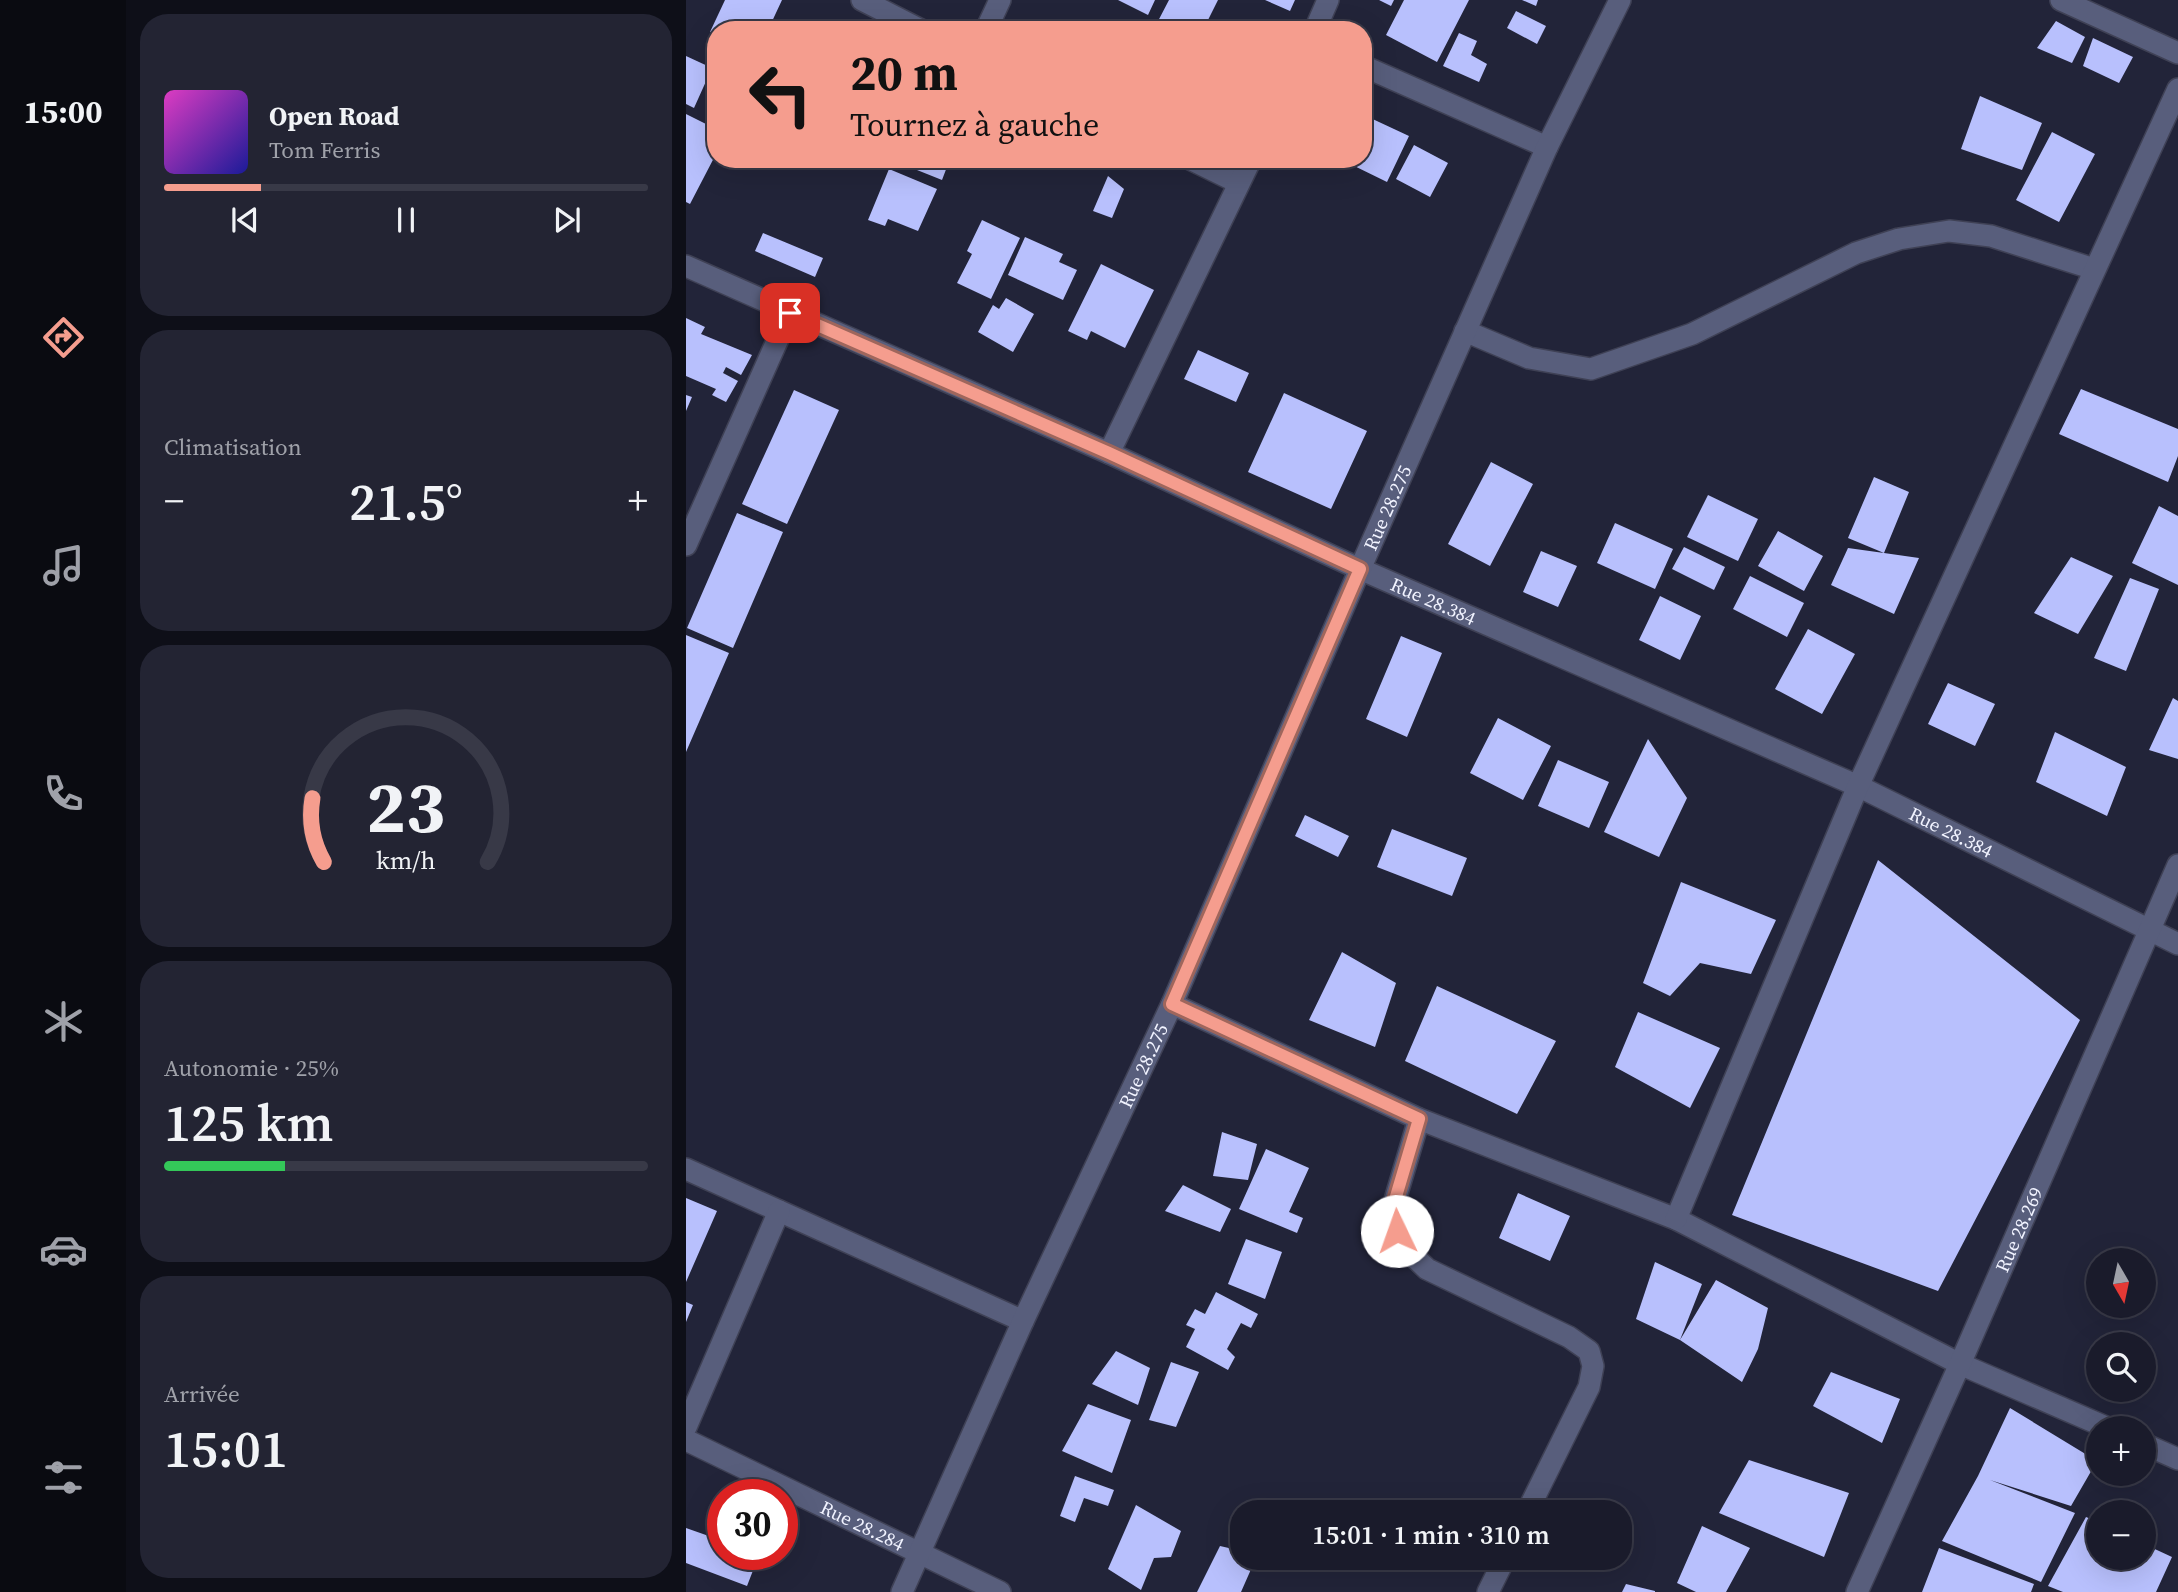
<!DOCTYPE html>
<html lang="fr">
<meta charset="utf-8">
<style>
:root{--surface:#1a1b2b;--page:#232433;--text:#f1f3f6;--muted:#9fa1a9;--line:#383947;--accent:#f59d8e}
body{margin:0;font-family:"Source Serif 4",serif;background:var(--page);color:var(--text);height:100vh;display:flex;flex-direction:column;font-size:26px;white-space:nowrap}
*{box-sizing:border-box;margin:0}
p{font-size:23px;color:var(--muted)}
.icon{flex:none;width:38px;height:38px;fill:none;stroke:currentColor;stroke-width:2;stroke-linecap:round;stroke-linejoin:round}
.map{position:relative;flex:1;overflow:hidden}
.drawer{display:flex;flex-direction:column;gap:14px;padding:14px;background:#0e0f18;width:560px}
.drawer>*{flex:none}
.hud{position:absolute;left:21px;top:21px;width:665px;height:147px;border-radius:28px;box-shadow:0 7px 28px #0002,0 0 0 2px var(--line);background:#f59d8e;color:#111;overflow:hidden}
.needle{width:46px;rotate:171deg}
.controls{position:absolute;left:1400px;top:1248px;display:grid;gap:14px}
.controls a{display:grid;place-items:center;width:70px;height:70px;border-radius:50%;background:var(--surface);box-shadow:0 7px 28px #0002,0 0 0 2px var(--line);font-size:35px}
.speed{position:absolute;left:21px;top:1479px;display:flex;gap:14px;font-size:35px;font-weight:700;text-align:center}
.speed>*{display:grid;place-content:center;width:91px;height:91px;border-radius:50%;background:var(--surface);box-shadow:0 7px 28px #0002,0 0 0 2px var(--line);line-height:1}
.speed .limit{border:10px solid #d22;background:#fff;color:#111}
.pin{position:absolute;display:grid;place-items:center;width:60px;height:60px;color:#fff;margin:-30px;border-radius:14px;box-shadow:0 4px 10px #0006}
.me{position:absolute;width:77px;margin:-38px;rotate:357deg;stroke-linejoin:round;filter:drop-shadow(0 0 5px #0008)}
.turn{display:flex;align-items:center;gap:24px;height:147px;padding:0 28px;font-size:32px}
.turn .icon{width:91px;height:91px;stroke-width:2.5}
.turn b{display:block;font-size:49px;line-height:60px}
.big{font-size:52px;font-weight:600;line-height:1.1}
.drawer .card{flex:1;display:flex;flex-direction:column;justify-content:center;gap:10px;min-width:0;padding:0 24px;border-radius:28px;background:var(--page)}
.drawer .dial{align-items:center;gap:0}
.dial svg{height:182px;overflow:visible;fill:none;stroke:var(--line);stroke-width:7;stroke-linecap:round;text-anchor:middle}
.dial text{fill:var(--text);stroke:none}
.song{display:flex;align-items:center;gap:21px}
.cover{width:84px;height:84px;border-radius:10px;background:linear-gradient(135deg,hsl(310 70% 55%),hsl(240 70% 35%))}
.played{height:7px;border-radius:4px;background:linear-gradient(90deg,var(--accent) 20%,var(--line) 20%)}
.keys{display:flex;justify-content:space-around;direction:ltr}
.heat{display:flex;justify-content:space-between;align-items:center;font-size:38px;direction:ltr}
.charge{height:10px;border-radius:5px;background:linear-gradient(90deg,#34c759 25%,var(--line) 0)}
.trip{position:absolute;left:544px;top:1500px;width:402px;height:70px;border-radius:28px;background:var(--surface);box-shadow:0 7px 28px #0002,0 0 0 2px var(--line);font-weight:600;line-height:70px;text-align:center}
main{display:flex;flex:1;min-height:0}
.tab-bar{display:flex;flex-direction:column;width:126px;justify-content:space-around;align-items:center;background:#0a0b11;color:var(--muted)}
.tab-bar .icon{width:49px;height:49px}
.tab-bar .active{color:var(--accent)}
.tab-bar b{font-size:32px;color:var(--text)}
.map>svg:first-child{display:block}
</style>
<main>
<nav class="tab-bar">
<b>15:00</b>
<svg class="icon active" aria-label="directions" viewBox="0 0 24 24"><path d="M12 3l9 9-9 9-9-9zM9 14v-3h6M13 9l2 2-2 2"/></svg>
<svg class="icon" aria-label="music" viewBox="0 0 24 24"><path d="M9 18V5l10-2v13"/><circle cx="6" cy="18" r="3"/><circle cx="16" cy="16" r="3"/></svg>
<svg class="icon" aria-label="phone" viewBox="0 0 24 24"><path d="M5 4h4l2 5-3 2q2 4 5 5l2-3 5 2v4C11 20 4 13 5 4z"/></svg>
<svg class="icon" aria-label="climate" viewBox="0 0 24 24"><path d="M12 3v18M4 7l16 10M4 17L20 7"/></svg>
<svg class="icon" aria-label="car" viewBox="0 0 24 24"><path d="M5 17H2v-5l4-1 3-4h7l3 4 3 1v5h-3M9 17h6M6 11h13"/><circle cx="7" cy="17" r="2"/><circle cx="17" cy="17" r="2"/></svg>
<svg class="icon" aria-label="filters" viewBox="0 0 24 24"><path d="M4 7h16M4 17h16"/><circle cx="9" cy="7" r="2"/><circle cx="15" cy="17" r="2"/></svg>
</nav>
<section class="drawer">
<div class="card">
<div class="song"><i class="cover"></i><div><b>Open Road</b><p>Tom Ferris</p></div></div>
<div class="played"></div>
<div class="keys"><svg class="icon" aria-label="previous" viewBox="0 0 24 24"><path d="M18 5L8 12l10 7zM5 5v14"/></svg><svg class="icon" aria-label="pause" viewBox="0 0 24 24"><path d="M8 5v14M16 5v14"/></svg><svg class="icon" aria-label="next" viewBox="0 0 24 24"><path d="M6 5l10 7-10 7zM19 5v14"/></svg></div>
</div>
<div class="card"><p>Climatisation</p>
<div class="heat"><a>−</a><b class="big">21.5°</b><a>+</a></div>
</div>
<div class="card dial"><svg viewBox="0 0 100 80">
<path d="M14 69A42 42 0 1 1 86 69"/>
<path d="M14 69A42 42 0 0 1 9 41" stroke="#f59d8e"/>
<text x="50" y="56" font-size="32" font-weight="700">23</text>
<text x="50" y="72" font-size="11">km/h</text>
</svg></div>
<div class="card"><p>Autonomie · 25%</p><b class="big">125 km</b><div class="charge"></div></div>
<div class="card"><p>Arrivée</p><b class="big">15:01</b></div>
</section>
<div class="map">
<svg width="1492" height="1592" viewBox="0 0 1492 1592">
<rect width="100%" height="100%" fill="#222439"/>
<path fill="#b8c0fd" d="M39,0h57l-14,30h-52v5l-6,-3z
M432,0h37l-7,15z
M483,0h49l-15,30h-33l-13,-7z
M579,0h30l-5,11z
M693,0h15l-3,6z
M718,0h65l-32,62 -51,-27z
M836,0h16l-2,6z
M830,11l30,15 -9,18 -30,-16z
M1370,21l29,16 -13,26 -35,-15z
M773,33l18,8 -6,14 16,9 -8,18 -36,-16z
M1407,38l40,19 -14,26 -36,-17z
M0,56l26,12 -18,40 -8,-4z
M30,93v27l-10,-4z
M1294,96l62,27 -20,47 -61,-21z
M677,97l8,4 -7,14 45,21 -22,46 -47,-23h23z
M0,114l30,15v25l-26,50 -4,-2z
M1366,132l43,22 -36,68 -43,-22z
M728,145l34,18 -18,34 -34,-18z
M212,159h52l-8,21 -45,-18z
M203,169l48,20 -19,42 -30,-12 -3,7 -17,-6z
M422,176l16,13 -12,29 -19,-7z
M296,220l38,18 -29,61 -34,-16 15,-29 -5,-3z
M77,233l60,25 -8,19 -60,-26z
M339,237l38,17 -4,8 18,8 -14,30 -55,-25z
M415,264l53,26 -29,58 -34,-17 -4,9 -19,-9z
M320,298l28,16 -21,38 -35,-20 15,-27 6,4z
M0,318l19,9 -4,7 51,21 -11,20 -15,-8 -3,6 15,8 -12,21 -14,-7 4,-6 -30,-13z
M512,350l51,23 -13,29 -52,-23z
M1395,389l97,40v27l-10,26 -109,-48z
M108,390l45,20 -52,114 -45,-20z
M598,393l83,38 -36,78 -83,-37z
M0,395l6,2 -6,14z
M805,462l42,22 -43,82 -42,-22z
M1188,477l35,15 -25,61 35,5 -25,56 -63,-29 17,-37 36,5 -36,-15z
M1022,495l50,24 -20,42 -51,-24z
M1473,506l19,10v69l-46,-22z
M51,513l46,19 -50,116 -46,-20z
M929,523l58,26 -18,40 -58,-26z
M1092,531l45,25 -19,35 -46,-25z
M998,547l41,20 -11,23 -42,-21z
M855,551l36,15 -19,41 -35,-15z
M1385,557l42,19 -35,58 -44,-21z
M1064,576l54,27 -17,34 -54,-28z
M1444,578l29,11 -33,82 -32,-13z
M974,596l41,20 -21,44 -41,-20z
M1122,629l47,25 -33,60 -47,-25z
M0,635l43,18 -43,99z
M715,636l41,17 -35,84 -41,-18z
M1262,683l47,21 -20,42 -47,-22z
M1487,698l5,3v58l-29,-9z
M812,718l53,28 -28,54 -53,-27z
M1369,732l71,35 -19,49 -71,-34z
M962,739l39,59 -28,59 -55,-25z
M872,760l51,22 -20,46 -51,-22z
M619,815l44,21 -11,21 -43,-21z
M706,829l75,29 -15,38 -75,-29z
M1192,860l202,160 -142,271 -206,-76z
M995,882l95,38 -25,54 -51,-11 -30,33 -27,-13z
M656,952l54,31 -21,64 -66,-27z
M751,986l119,55 -39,73 -112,-53z
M952,1012l82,36 -30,60 -75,-41z
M536,1132l35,12 -9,36 -35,-4z
M580,1149l43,19 -20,44 14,6 -6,15 -58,-24z
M497,1185l48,24 -11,23 -55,-21z
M832,1193l52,23 -20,45 -51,-23z
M0,1198l31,13 -31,71z
M560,1239l36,13 -17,47 -37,-15z
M969,1262l47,22 -22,56 36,-60 52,28 -10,41 -16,33 -62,-42 -44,-21z
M530,1292l42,22 -7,14 -10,-5 -14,26 8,8 -7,13 -42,-23 9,-18 -9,-4 9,-16 10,5z
M0,1302l7,3 -7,17z
M430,1351l34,17 -12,37 -46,-21z
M485,1362l28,10 -23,55 -27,-7z
M1145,1372l69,27 -18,44 -69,-37z
M402,1404l43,16 -19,53 -50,-22z
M1324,1408l87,53 -26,45 -81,-26 85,33 -34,69 -99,-41 36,-65z
M1063,1460l100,33 -25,64 -105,-44z
M389,1476l39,14 -6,16 -24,-8 -9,24 -15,-6z
M450,1505l45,26 -10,26 -17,1 -13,32 -33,-21z
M1400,1517l12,5v36h46v-14l28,13 -16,35h-93l-15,-6z
M1016,1526l48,22 -24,44h-30l-19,-9z
M0,1528l37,13v13l36,1 -12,31 -61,-23z
M534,1546l22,5v7h14l-15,34h-44z
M1253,1548l95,36 -3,8h-109z
M940,1584l29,7v1h-33z"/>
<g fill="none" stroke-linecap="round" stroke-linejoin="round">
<defs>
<g id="minor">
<path d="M176,0l59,30"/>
<path d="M1375,0l117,53"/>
<path d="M300,30l14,-30"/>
<path d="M629,30l13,-30"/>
<path d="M677,66l184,81"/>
<path d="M504,159l49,24"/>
<path id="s1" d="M0,266l423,187 251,116 498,217 320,158"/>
<path d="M779,331l64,27 62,11 101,-35 164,-81 43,-14 50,-8 42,5 103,33"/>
<path d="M423,453l142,-294"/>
<path d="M0,545l104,-233"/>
<path d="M486,1004l247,115 257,100 284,145 148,64"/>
<path d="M733,1119l-27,91 5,21 12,21 18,17 142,68 20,14 4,15 -4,21 -62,125"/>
<path d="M0,1169l337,152"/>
<path d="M990,1219l182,-433 320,-697"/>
<path d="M0,1427l93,-216"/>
<path id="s2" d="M0,1440l314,152"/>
<path d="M1458,1444l34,15"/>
<path id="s3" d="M216,1592l121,-271 149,-317 188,-435 187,-422 73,-147"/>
<path d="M802,1592l17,-34"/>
<path id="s4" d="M1171,1592l103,-228 218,-499"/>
</g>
</defs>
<use href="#minor" stroke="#3f4155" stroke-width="24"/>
<use href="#minor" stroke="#585e7c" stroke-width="21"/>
</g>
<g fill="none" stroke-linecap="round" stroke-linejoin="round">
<defs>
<path id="route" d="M104,313l319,140 251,116 -188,435 247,115 -27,91 5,21"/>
</defs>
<use href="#route" stroke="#9f665c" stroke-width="18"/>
<use href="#route" stroke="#f59d8e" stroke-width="12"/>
</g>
<g text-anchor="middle" stroke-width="7" stroke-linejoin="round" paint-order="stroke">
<g font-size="19" fill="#f1f3ff" stroke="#222439">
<text dy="7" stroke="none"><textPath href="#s3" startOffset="1188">Rue 28.275</textPath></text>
<text dy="7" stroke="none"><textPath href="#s1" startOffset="819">Rue 28.384</textPath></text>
<text dy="7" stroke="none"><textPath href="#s1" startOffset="1386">Rue 28.384</textPath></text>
<text dy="7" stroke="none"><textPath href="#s3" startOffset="579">Rue 28.275</textPath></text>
<text dy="7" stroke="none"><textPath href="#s4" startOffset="397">Rue 28.269</textPath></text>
<text dy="7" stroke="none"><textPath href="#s2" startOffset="196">Rue 28.284</textPath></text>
</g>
</g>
</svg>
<div class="controls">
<a><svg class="needle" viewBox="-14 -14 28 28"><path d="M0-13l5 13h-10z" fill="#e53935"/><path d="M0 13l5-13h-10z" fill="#9fa1a9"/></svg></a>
<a><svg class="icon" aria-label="search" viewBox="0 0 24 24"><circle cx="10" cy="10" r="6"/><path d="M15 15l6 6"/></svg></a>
<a>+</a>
<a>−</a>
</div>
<div class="speed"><div class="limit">30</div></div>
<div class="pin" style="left:104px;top:313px;background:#d93025"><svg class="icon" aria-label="arrive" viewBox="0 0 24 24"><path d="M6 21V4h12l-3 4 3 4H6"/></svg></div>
<svg class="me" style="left:711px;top:1231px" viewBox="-20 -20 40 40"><circle r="19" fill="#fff"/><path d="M0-13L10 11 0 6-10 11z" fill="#f59d8e"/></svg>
<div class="trip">15:01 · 1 min · 310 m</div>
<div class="hud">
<div class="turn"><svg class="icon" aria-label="left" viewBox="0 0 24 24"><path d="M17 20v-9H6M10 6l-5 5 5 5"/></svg><div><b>20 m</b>Tournez à gauche</div></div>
</div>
</div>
</main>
